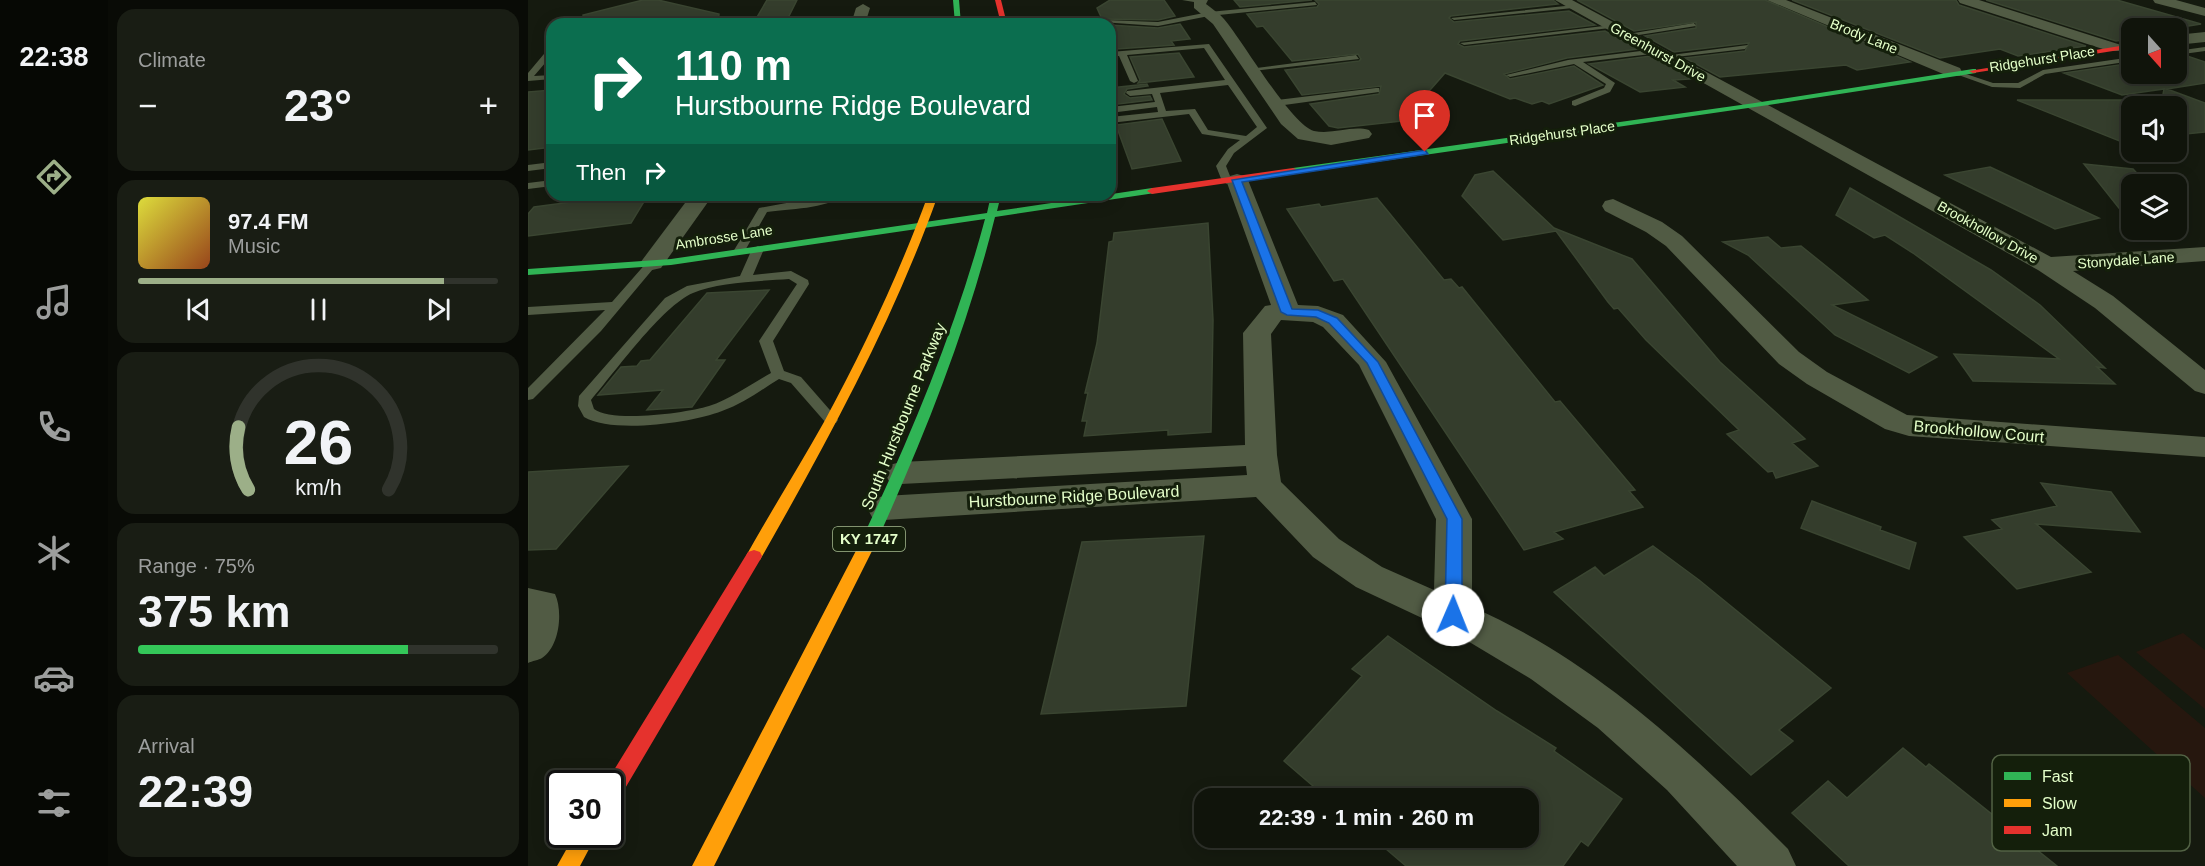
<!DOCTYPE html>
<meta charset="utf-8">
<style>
:root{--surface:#10140b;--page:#191d14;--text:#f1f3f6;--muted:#9c9e9d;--line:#30332c;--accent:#9caf88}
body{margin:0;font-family:Helvetica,sans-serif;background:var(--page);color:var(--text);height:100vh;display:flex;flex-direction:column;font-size:22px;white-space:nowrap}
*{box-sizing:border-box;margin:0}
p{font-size:20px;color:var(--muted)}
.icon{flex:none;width:33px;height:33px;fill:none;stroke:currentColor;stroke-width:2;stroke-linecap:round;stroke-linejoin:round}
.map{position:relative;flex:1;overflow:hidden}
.details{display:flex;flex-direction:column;gap:9px;padding:9px;background:#090b06;width:420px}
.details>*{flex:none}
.top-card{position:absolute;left:18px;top:18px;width:570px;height:183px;border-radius:18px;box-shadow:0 3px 15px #0003,0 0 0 2px var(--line);background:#0b6e4f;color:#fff;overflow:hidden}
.needle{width:39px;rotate:159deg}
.buttons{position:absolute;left:1593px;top:18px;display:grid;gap:12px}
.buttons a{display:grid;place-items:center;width:66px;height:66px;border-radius:12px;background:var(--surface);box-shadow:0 3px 15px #0003,0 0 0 2px var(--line);font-size:30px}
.speed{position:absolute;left:18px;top:770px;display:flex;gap:12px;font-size:30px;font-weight:700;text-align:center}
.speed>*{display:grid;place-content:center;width:78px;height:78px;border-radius:50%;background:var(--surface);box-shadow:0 3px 15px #0003,0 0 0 2px var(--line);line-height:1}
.speed .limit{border:3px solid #111;border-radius:9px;background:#fff;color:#111}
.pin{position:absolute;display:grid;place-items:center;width:51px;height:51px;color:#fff;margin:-62px -26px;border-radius:50% 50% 50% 0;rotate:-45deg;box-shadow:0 0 6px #0007}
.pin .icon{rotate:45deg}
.me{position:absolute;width:66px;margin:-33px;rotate:1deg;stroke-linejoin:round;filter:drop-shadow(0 0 4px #0008)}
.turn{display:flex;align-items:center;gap:21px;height:126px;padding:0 30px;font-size:27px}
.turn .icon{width:78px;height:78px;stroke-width:2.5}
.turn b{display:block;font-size:42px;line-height:51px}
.then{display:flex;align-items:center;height:57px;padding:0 30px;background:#0003;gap:12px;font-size:22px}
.big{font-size:45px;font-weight:800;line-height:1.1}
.details .tile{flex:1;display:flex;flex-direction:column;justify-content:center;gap:9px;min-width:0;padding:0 21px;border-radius:18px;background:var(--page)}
.details .dial{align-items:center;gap:0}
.dial svg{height:156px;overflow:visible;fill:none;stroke:var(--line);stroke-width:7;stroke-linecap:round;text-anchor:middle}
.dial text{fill:var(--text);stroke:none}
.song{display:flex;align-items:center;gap:18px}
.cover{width:72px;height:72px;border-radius:9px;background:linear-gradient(135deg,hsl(60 70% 55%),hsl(20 70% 35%))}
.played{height:6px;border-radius:3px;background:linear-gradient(90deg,var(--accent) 85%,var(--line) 85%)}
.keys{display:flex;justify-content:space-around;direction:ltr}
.heat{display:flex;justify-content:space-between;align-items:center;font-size:33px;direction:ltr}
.charge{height:9px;border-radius:4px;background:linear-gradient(90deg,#34c759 75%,var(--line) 0)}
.trip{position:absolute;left:666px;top:788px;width:345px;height:60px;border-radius:18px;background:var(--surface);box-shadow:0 3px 15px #0003,0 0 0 2px var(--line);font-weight:800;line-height:60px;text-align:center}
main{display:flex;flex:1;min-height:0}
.tabs{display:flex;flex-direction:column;width:108px;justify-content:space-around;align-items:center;background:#060804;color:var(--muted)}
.tabs .icon{width:42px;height:42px}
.tabs .current{color:var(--accent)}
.tabs b{font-size:27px;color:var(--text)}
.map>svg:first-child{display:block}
</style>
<main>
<nav class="tabs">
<b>22:38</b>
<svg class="icon current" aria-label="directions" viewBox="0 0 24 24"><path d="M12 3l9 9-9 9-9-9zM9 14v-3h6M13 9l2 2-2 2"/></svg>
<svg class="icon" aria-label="music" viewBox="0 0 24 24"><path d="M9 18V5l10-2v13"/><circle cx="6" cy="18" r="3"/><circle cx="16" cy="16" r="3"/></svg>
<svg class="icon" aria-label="phone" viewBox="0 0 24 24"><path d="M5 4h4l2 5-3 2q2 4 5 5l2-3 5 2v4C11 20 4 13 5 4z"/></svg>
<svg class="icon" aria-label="climate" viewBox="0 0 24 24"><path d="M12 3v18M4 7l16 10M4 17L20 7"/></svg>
<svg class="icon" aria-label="car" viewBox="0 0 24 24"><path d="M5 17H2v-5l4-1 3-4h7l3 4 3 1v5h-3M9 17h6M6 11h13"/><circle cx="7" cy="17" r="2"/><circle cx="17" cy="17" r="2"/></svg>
<svg class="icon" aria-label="filters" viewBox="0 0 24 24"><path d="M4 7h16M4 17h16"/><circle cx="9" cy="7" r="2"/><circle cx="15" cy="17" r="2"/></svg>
</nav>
<section class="details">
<div class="tile"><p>Climate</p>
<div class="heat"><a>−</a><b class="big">23°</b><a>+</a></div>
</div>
<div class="tile">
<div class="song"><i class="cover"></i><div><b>97.4 FM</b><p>Music</p></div></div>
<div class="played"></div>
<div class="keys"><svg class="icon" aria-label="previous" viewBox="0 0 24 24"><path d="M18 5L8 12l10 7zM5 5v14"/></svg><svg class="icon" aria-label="pause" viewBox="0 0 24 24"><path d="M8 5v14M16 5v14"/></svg><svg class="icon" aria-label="next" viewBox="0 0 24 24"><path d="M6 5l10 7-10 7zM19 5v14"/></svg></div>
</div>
<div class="tile dial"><svg viewBox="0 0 100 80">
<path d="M14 69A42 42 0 1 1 86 69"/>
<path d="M14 69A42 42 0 0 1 9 37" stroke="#9caf88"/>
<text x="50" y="56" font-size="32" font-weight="700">26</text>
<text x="50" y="72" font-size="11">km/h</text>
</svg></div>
<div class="tile"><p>Range · 75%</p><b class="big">375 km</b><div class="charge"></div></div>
<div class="tile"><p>Arrival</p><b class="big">22:39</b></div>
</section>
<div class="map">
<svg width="1677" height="866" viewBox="0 0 1677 866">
<rect width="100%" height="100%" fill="#151a0f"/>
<path fill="#26170e" d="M1655,633l22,17v59l-69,-57z
M1590,655l87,73v70l-138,-125z"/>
<path fill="#343d2c" stroke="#3a4531" stroke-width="1.5" d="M115,0h15l61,14 -1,10h-134l-1,-9z
M239,0h30l-12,24h-32z
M582,0h54l11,16 -17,4 -56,-1 -5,-11z
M706,0h78l-72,7z
M787,0h238l5,4 -107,12 -2,2 5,4 115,-11 26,14 -135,16 -2,3 6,3 141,-16 33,18 -71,9 -63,16 6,5 64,-13 29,19 -54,19 -7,-3 -10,3 -17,-6 -5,1 -65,-26 -29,33 14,12 -92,10 -9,-2 -19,-22 69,-10 2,-8 -79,9 -17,-25 74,-9 2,-2 -3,-5 -66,7 -29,-35 -6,1 -10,-13 70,-7 2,-3z
M1049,0h188l145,62 -53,8 -11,-5 -126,12 -35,-19 60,-7 4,-8 -75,9 -29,-16 51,-8v-6l-62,9z
M1264,0h164l3,5 127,41 -68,10 -18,-7 -60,9z
M1458,0h131l84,24 -25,4h-44v7l-8,1 8,3 -16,2z
M652,24l10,15 -19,2 3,4 -58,4 -6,-13v-11l48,3z
M651,53l15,24 -56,6 2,-3 -10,-23z
M1123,56l40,23 -18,1 12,7 -45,5 -51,-28z
M1659,56l18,6v21l-38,6 38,14v29l-29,3v-29h-44v40l-115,-46h145l2,-11 -42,6 -58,-22 68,-10v11h44v-17z
M619,84l1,2 -21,3 -3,5 6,4 20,-2 2,4 -42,5v-17z
M24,90v57l-24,3v-58z
M634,119l19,42 -49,8 -16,-44z
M1556,164l49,5 14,15h-15v32l-6,1z
M1462,167l66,31 43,20 -44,11 -110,-54z
M965,171l61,57 78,31 88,103 85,77 -13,4 26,23 -42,12 -3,-7 -5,1 -41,-38 12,-4 -93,-90 -28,-32 -4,1 -6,-7 -52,-71 -53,9 -41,-44 13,-21z
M1322,188l141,82 49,35 65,63 -8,-1 18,17 -142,-3 -19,-27 105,5 -146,-106 -28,-18 -11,3 -38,-23z
M96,195h24l-17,28 -103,13v-22l6,-7z
M849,198l67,82 7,-1 8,9 3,-1 93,115 5,-1 75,89 -6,1 14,16 -89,25 9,7 -39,11 -181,-271 -9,2 -47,-72 32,-5 2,3z
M680,223l5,97 -2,112 -43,3v-5l-84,6 3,-15h-5l6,-28h-3l12,-50 12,-101 4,-1 1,-8z
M1240,237l13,11 20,-2 67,54 -36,5 105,52 -28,16 -74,-38 -87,-80 -25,-13z
M241,290l-53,70h9l-33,47 -45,3 16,-20 -65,5 23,-28 16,-1 4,-5 9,-1 57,-67z
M100,466l-72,83 -28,1v-78z
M1513,483l70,9 29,40 -104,-8 55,48 -74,17 -53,-52 38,-8 -10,-9 65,-14z
M1284,501l69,26 -1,3 36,13 -7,26 -108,-41z
M676,536l-18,170 -145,8 41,-172z
M1125,546l46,34 132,108 -52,42 14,11 -42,34 -197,-183 41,-25 9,9z
M860,636l109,75 59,37 -2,3 68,48 -34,47 -7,-5 -18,25h-157l-34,-29h156v-39h-201l-43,-37 78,-85 -10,-7z
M1375,748l23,19 3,-3 128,102h-208l-57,-53 36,-32 19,17z"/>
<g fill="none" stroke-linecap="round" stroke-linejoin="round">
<path fill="#515b44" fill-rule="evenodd" d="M654,0h21v1l-3,2z
M787,2l2,3 -108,11 -51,10 -57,-4 3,-2 54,2 51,-10z
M1047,5l-2,3 -119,12 -3,-2z
M1166,23l2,3 -70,11 -4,-2z
M1084,25l-2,3 -146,17 -4,-2z
M681,44l58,84 -33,25 -8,13 6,15 -5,3 -5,-3 -6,-15 12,-17 12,-9 -38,-6 -13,-20 -79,9v-6l48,-5 -1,-5 -47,6v-6l45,-5 -3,-8 -22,2 -4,-3 1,-2 98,-11 -21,-32 -77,7 11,26 -4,2 -4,-2 -11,-25h-9v-4zM700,85l29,42 -11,9 -38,-6 -13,-21 -29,2 -6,-18z
M1220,45l-3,4 -78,9 -4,-2z
M1677,47v4l-29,4v-4z
M21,48h3v7l-18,21 18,-1v4l-24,2v-8z
M1129,49l3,4 -77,9 32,21 -5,9 -35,14 -3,-1v-4l32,-13 2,-4 -32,-20 -64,13 -4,-2 62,-15z
M828,55l3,4 -106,12 -4,-2z
M1604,57v4l-87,13 -25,14 -28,-1 -42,-15 4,-2 39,13h25l25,-13z
M848,88h3v4l-102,14 -4,-3 4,-3z
M24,162v6l-24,3v-6z
M24,180v6l-24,3v-6z
M302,195h12c-14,14 -55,14 -75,17l-24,42h-8l-2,-2 26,-44z
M230,246l6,3 -11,26 38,-4 17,9 1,4 -36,57 11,30 17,6 35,40 2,3 -2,3h-10l-35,-40 -12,-4c-18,11 -36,25 -57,32 -31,12 -109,23 -138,6l-6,-11 1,-10 86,-98 22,-12 53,-10 12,-27zM261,279l8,5 -38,57 12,32c-20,11 -40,26 -62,33 -22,7 -97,17 -115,3l-3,-9c24,-28 71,-94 102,-107 25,-11 69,-12 96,-14z
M124,259l6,4 -57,68 -68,68 -5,1v-12l77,-78 -77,5v-8l84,-5 36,-41z"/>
<path fill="#515b44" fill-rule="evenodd" d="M666,0h14l-2,4c6,5 13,9 18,15 19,22 67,106 90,112 19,4 37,-6 55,-1l3,4 -3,4 -38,7 -33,-6 -17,-15 -68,-100 -19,-16z
M1027,0h17l479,257 154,-10v14l-132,10 40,25 92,74v24l-10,-3 -100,-83 -57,-38z
M1239,0h19l174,68 2,4 -2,4h-12z
M1430,0h21l142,45 2,3 -2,3h-12l-149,-48z
M1625,0h23l29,8v8l-50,-13z
M335,4l7,4 -5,16h-14l5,-16z
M1677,32v10l-29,3v-10z
M709,174l7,2 4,4 50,125 20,1 25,9 43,47 86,157v88c124,54 222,148 316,242l8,17h-59l-70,-76 -69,-62 -67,-49 -75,-45 -100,-47 -43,-30 -57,-60 -372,23 -12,-3 -5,-9 5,-9 12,-3 363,-21 -1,-9 -345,18 -12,-3 -5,-8 5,-8 12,-3 344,-17 -2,-112 22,-27 6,-1 -45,-125 4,-4zM753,320l32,2 10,5 36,38 77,154 -2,71 -52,-23 -43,-28 -58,-57 -4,-27 -6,-121z
M163,195h22l-52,73 -9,2 -9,-2 -3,-5z
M1085,199l49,23 20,14 117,116 28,20 80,43 298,22v20l-296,-21 -24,-7 -78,-45 -28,-20 -113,-118 -20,-14 -41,-21 -3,-5 3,-5z
M0,588l27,6c8,17 5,52 -13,64 -3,2 -10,3 -14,5z"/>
<path fill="#30b455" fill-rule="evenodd" d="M425,0h6l2,24h-6z
M1445,69h3v4l-221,34 -462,67 -4,-3 4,-3 462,-65z
M624,188l3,1v4l-160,24c-28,113 -71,220 -119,326l-3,4h-10l-3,-4c50,-105 95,-212 125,-324l-314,46 -143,10v-6l143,-10 316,-46 4,-18h10l-4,16z"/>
<path fill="#ff9f0a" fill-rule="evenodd" d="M400,195h10c-46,129 -111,247 -178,365l-6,2 -6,-2 -2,-4c25,-45 53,-89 78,-134 40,-74 75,-148 104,-227z
M340,537l5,2 3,4 -162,323h-22l168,-323 3,-4z
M47,834h22l-17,32h-23z"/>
<path fill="#e5322d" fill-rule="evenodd" d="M467,0h6l6,24h-6z
M1604,44v4l-159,25 -4,-2z
M765,168l3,1v4l-144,21 -5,-3 5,-3z
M226,550l6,2 2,4 -2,4 -143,242 -7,2v-21h-4l142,-231z"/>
</g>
<path fill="#1a73e8" stroke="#114b97" stroke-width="1.5" d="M897,150l3,4 -186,28 50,127 26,1 19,8 41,44 84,157v96l-3,5h-12l-2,-5 2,-96 -80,-156 -38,-40 -13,-6 -29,-2 -6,-3 -49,-132z"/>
<g text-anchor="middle" stroke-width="6" stroke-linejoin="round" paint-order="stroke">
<g font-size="14" fill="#e4ffc9" stroke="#141f0b">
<text transform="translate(1336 36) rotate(22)" y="5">Brody Lane</text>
<text transform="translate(1130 52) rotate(29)" y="5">Greenhurst Drive</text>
<text transform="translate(1514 59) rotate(-9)" y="5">Ridgehurst Place</text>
<text transform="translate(1034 133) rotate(-8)" y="5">Ridgehurst Place</text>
<text transform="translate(1460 232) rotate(29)" y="5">Brookhollow Drive</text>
<text transform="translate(196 237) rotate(-9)" y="5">Ambrosse Lane</text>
<text transform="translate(1598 260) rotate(-4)" y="5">Stonydale Lane</text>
</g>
<rect fill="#141f0b" stroke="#a6bc90" stroke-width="1.5" x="305" y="527" width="72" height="24" rx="4.5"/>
<g font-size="15" font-weight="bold" fill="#e4ffc9">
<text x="341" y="544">KY 1747</text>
</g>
<g font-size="16" fill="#e4ffc9" stroke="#141f0b">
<text transform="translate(375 416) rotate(-68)" y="6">South Hurstbourne Parkway</text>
<text transform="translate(1451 431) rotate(5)" y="6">Brookhollow Court</text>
<text transform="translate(546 496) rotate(-3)" y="6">Hurstbourne Ridge Boulevard</text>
</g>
</g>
<rect x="1464" y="755" width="198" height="96" rx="9" fill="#141f0b" stroke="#526244" stroke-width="1.5"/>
<rect x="1476" y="772" width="27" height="8" fill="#30b455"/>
<rect x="1476" y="799" width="27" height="8" fill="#ff9f0a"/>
<rect x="1476" y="826" width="27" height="8" fill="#e5322d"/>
<g font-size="16" fill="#e4ffc9">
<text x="1514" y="782">Fast</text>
<text x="1514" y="809">Slow</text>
<text x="1514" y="836">Jam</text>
</g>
</svg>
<div class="buttons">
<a><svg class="needle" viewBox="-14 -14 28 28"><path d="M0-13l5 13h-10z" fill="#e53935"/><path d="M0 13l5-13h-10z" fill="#9c9e9d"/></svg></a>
<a><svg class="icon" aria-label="sound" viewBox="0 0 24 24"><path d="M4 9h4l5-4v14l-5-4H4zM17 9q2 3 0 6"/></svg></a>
<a><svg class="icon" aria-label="layers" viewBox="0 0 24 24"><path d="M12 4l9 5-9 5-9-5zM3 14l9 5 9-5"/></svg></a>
</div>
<div class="speed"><div class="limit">30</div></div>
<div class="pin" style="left:897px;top:152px;background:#d93025"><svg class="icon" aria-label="arrive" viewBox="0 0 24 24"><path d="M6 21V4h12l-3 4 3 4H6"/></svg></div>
<svg class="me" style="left:925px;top:615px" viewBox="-20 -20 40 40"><circle r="19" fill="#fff"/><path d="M0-13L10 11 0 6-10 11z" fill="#1a73e8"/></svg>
<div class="trip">22:39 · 1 min · 260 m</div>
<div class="top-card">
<div class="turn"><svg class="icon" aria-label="right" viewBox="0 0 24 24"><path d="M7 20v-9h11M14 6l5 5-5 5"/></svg><div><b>110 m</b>Hurstbourne Ridge Boulevard</div></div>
<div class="then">Then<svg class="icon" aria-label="right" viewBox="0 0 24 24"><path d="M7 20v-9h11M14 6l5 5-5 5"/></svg></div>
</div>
</div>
</main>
